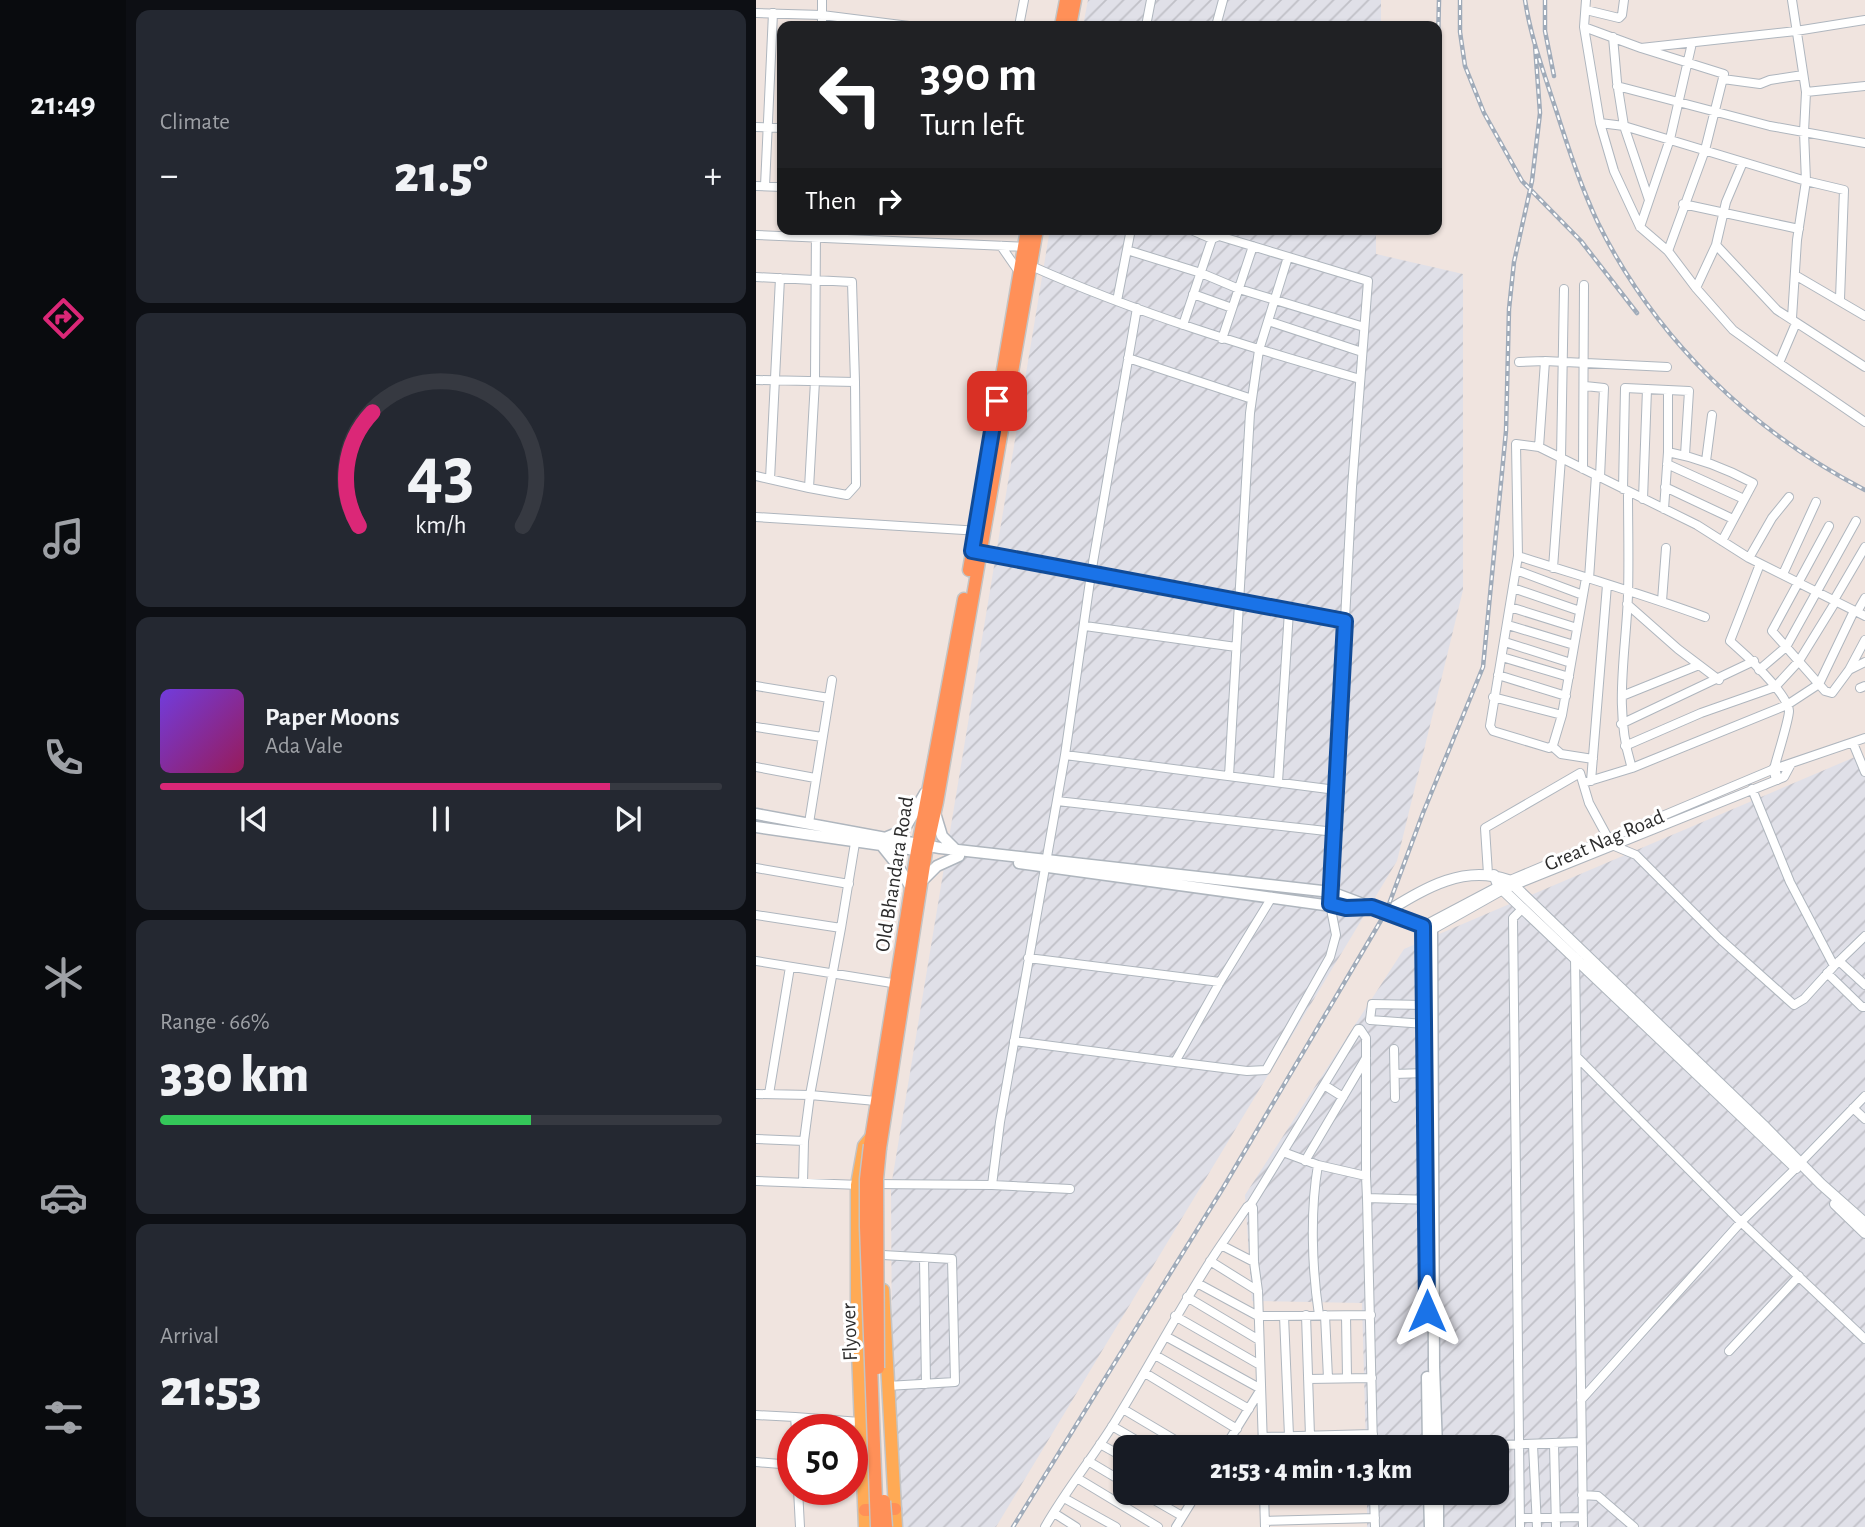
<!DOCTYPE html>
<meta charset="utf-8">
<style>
:root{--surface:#171b24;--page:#242831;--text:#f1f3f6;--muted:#9ea1a6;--line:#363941;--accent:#db2777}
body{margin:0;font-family:"Alegreya Sans",sans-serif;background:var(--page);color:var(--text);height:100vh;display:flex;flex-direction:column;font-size:26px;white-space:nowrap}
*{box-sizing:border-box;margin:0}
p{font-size:23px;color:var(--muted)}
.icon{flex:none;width:38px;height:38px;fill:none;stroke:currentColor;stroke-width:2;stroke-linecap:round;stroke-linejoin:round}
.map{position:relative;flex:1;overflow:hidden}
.side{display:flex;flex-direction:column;gap:10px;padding:10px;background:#0d0f14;width:630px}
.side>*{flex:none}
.banner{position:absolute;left:21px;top:21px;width:665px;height:214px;border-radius:14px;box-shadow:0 2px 5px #0004;background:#202124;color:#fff;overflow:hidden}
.speed{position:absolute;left:21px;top:1414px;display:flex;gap:14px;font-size:35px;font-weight:700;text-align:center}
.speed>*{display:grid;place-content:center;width:91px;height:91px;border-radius:50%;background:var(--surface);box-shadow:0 2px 5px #0004;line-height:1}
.speed .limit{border:10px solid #d22;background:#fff;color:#111}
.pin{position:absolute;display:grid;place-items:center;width:60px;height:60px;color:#fff;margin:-30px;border-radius:14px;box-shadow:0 4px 10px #0006}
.me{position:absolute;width:77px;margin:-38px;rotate:0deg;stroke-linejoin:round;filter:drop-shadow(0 0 5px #0008)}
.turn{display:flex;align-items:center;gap:24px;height:147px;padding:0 28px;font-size:32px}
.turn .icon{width:91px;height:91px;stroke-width:2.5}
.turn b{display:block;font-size:49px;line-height:60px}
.then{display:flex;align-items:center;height:66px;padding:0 28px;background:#0003;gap:14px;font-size:26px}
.big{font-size:52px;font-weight:800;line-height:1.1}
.side .card{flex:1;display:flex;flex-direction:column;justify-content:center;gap:10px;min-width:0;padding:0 24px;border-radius:14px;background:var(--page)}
.side .dial{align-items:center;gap:0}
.dial svg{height:182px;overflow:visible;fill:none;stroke:var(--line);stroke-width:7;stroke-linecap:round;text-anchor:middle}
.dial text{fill:var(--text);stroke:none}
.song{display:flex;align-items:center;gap:21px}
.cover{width:84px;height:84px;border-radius:10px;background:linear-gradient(135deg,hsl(260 70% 55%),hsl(330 70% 35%))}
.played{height:7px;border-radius:4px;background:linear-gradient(90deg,var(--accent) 80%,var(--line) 80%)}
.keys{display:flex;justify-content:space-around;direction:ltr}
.heat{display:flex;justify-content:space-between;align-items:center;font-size:38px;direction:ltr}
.charge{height:10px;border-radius:5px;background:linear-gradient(90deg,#34c759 66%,var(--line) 0)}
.trip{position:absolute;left:357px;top:1435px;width:396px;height:70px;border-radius:14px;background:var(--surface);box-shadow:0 2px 5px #0004;font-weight:800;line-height:70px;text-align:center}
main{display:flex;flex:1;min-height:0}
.tabs{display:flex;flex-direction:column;width:126px;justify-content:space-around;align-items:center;background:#090b0e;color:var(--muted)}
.tabs .icon{width:49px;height:49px}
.tabs .selected{color:var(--accent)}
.tabs b{font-size:32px;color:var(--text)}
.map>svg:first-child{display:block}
</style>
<main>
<nav class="tabs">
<b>21:49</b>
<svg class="icon selected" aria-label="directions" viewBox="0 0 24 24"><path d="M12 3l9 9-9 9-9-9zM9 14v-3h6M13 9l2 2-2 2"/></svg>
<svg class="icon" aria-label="music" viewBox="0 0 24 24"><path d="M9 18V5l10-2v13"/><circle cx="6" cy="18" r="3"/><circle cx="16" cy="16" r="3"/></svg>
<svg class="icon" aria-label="phone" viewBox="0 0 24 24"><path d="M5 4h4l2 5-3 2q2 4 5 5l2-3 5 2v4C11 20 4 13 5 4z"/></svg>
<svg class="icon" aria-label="climate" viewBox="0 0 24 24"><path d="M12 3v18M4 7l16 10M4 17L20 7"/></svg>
<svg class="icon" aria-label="car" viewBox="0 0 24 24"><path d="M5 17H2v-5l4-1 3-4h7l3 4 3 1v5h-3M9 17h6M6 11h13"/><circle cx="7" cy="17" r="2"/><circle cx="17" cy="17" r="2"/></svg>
<svg class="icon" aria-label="filters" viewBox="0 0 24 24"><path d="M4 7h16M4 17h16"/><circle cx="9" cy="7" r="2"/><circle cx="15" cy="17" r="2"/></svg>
</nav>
<section class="side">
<div class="card"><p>Climate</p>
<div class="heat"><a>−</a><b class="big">21.5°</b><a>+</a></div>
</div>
<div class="card dial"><svg viewBox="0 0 100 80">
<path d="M14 69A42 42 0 1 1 86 69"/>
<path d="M14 69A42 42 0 0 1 20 19" stroke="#db2777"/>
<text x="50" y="56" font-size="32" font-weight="700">43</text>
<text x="50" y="72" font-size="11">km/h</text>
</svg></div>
<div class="card">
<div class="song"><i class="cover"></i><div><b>Paper Moons</b><p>Ada Vale</p></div></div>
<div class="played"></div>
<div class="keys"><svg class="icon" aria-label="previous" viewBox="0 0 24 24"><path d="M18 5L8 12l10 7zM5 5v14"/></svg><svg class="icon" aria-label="pause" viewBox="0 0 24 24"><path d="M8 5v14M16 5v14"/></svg><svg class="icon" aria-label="next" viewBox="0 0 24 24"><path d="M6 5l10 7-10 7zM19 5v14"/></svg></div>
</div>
<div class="card"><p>Range · 66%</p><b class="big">330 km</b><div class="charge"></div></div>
<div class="card"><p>Arrival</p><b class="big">21:53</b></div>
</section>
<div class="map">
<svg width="1109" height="1527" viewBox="0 0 1109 1527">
<defs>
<pattern id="industrial-furrows" width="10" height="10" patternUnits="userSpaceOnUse" patternTransform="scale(1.75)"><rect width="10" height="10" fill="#e0e0e8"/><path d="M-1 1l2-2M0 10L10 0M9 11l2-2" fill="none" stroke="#c0c0c7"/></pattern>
</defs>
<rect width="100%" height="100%" fill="#f0e4df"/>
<path fill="url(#industrial-furrows)" d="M332,0h293v26h-298z
M294,229h326v25l87,20v316l-66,271 -401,666h-103l-2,-340z
M1106,754l3,6v767h-498v-34h129v-46h-130l-4,-144 -110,-2 -7,-106 159,-246z"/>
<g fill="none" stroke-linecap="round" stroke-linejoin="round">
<defs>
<path id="minor" d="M830,0l-2,27 57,21 155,-17 69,-11
M830,10l33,8 3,-3 2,-15
M0,13l66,2 87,11
M66,26v-26
M263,26l5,-26
M390,26l5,-26
M460,26l7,-26
M828,27l16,96
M857,37l4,45 7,44 182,55 38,9 -4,109
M885,48l83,26 -19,76 -37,101 28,37 37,42 46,33
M967,79l37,5 10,-4 33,-5
M861,86l153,40 95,17
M1050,92l59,-6
M0,127l26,1
M987,162l-17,40 -10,43 61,65 88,57
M0,186l26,1
M9,186l8,-173
M893,200l-25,-74 -24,-3 14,48 26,56 28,24
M927,204l116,25
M884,227l30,-88 22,-96
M433,229l23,10
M0,235l271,12
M245,246l18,26
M371,250l74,23 38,16 125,38
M273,265c107,48 219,82 331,114
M1039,275l70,41
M0,277l96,5 3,100
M940,288l20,-43
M437,294l39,14
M361,301l14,-72
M1036,318l5,-78 9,-59 -2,-49 2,-40 -14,-92
M512,321l94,31
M1040,323l-17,40 86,59
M427,325l29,-86 7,-3
M466,339l31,-93
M372,358l124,41
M763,362l26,-1
M911,367l-122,-6 -6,86 158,78 52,33 116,58
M0,380l99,2 1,103 -9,10 -38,-7
M829,386l19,2 -4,89
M783,447l-23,-3 2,112c62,20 125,38 187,61
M912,452v-62l21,1 -4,64
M950,461l6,-46
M911,464l77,35
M827,469l1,-184
M0,476l53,12 6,-107 1,-152
M14,479l10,-201
M909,487l68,32
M867,489l2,-101 43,2
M872,491c0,35 1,69 0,104 -2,59 -15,115 4,173
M887,499l4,-110
M908,509l4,-57c31,6 57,16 85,31l-31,58
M0,517l224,14
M1073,526l-57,105 53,60 7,2 17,-23 16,-30
M220,552l369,69
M762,556l-28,170 3,5 56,17 4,-3 9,-30 24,-137
M993,558l23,-40 17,-21
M1004,564l-30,77c14,12 58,53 59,70 0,9 -12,46 -15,58
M797,568l8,-110 3,-169
M760,570l67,25
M1027,574l33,-72
M833,579l7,-104
M757,588l67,23
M1078,600l31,-53
M906,601l4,-53
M871,604l51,45 41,31
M754,607l67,21
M1101,612l8,-14
M752,625l66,20
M329,626l151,21
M749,642l66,21
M746,657l67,20
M1003,670l27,-23 70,-126
M1093,670l16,-8
M742,675l68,21
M0,686l73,12
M1104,688l5,-2
M866,696l77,-31
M737,697l69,18
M865,724l133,-63
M0,727l66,10
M1097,743l12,29
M796,746l9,8 32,5
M869,746l76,-33 74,-26 24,-26 37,-60
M309,755l271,35
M0,767l59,11
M473,776l21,-363 9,-63 29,-93
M835,781l16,-196
M522,782l11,-171
M827,783l49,-15 155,-63 32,-21 35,-73
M996,789l38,93 44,84 31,-30
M301,801l278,31
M53,823l23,-143
M856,845l24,10 83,83 75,67 10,-6 30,-33
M0,868l93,16
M732,874l-3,-46 95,-55 9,30 19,35
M0,915l85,13 -31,167 66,6
M667,926l87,-46 264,-111 91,-31
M85,928l14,-85
M676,930l71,-40 281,-113 7,-13
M819,957l8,570
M272,958l192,24
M0,961l142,23
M1083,961l26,24
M1071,973l35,34h3
M668,1005l-52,-1 -2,16 55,4
M258,1041l161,21 45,-80 52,-85
M638,1049l1,49
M821,1057l164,165 -160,178
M419,1062l72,9 19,-1 64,-113 6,-22 -6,-31 22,-417 16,-206 -149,-45 1,-7
M639,1074l30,-1
M568,1085l19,12
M0,1094l54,1 -6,46 -48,-2
M13,1094l21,-127
M1097,1108l12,11
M527,1152l75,-123h2l6,9v138
M549,1161l61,-103
M1044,1163l65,-67
M562,1165c-8,46 -6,104 1,150
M1040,1168l-55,54 124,117
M0,1181l104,4
M47,1183l1,-42
M117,1184l119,1 8,-63 65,-367 26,-181 46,-266
M236,1185l78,4
M611,1198l6,249
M495,1204l32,-52 35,13 48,11 1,22 64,2
M465,1245l26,-38 4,-3 2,4 1,54 4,29 5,156
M127,1255l69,4 3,123 -68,4
M168,1258l2,126
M454,1261l48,30
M441,1283l61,33 113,-1
M431,1297l72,43
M550,1315l4,121
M569,1315l3,63
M419,1316l85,49
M528,1316l5,120
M590,1316l1,61
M411,1337l94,52 -36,58
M973,1351l70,-75
M399,1355l94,54
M389,1373l92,56
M552,1379l64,-1
M367,1409l64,38
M0,1415l39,2
M356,1426l36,21
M40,1430l-1,-13 65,5
M507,1437l110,-3
M344,1444l25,14
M798,1444l2,83
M777,1445l4,82
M686,1447l139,-5
M332,1461l37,22
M0,1462l37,3
M321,1478l81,49
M42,1489l2,38
M386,1493l40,23
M508,1493l1,34
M826,1495l16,1 36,31
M618,1496l1,31
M308,1498l52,29
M508,1500l110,-2
M298,1513l22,14
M764,1518l63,-1
M509,1521l110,-3
M289,1527c21,-37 49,-71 71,-107 36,-58 67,-119 105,-175l33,17
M420,1527l21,-34
M764,1527l-7,-609 9,-9"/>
<path id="tertiary" d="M1018,769l3,10
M738,875l4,10 5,5 293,278
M630,912c38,-23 77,-48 122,-32l255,245 58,59 44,39
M1079,1204l30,29"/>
<path id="secondary" d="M179,813l7,23 13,13
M0,814l184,34 391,44 101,38 2,437 3,80
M0,827l160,23
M131,837l17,-7 21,-37
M126,846l16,20 13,22
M263,863l327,45 21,-1
M167,880l14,-14 22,-10
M667,926l1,88
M669,1041l2,284
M671,1377l1,70
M673,1493l1,34
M682,1493v34"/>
<path id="primary" d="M127,1290l13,237
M109,1527l-8,-201v-141l7,-39 8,-10"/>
<path id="trunk" d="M305,26l5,-26
M314,26l5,-26
M213,570l58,-341
M114,1145l47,-294 47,-252
M124,1148l46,-296 11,-50 100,-573
M109,1510l30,-1"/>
</defs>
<use href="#minor" stroke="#afb6be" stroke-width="10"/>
<use href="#tertiary" stroke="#afb6be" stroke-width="12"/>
<use href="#secondary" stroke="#afb6be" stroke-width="13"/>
<use href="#primary" stroke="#c4c4c4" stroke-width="15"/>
<use href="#trunk" stroke="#c4c4c4" stroke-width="15"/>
<use href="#minor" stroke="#fff" stroke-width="8"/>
<use href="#tertiary" stroke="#fff" stroke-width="10"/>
<use href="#secondary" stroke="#fff" stroke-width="10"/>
<use href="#primary" stroke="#fa5" stroke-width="12"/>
<use href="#trunk" stroke="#ff9058" stroke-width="12"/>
<defs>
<path id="rail" d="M704,0v32l5,34 19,47 38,68 59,60 56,72
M769,0c6,39 20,76 32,113 12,37 24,74 41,110 57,115 153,208 267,267
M789,0v31l9,45
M681,87l2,-87
M257,1527l210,-339 163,-276 37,-99 60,-146 23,-236 3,-122 5,-47 18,-81 8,-68 -5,-68"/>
</defs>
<use href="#rail" stroke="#a0abb9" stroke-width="4.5"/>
<use href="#rail" stroke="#fff" stroke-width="2" stroke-dasharray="5" stroke-linecap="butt"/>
<defs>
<path id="trunk-bridge" d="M114,1145l-4,34v48l11,300
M122,1368l-1,-189 3,-31
M128,1501l2,26"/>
</defs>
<use href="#trunk-bridge" stroke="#c4c4c4" stroke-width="15" stroke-linecap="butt"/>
<use href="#trunk-bridge" stroke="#ff9058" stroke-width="12"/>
</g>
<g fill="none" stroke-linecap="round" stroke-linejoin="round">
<defs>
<path id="route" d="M241,401l-25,150 373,70 -15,283 16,4 26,-1 51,19 4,385"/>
</defs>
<use href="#route" stroke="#114b97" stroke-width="18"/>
<use href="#route" stroke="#1a73e8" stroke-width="12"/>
</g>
<g text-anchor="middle" stroke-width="6" stroke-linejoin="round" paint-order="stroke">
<g font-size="21" fill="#2d2d2d" stroke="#fff">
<text transform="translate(848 840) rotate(-23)" y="7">Great Nag Road</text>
<text transform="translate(138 874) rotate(-81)" y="7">Old Bhandara Road</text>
<text transform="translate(93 1332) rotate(-92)" y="7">Flyover</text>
</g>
</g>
</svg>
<div class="speed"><div class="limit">50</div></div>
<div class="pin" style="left:241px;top:401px;background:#d93025"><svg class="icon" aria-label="arrive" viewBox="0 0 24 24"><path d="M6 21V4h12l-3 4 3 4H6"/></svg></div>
<svg class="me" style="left:671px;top:1311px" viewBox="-20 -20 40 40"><path d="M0-17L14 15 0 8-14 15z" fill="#1a73e8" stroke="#fff" stroke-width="4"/></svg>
<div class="trip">21:53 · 4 min · 1.3 km</div>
<div class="banner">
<div class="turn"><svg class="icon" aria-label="left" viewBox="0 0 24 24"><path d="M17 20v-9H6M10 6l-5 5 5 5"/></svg><div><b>390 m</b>Turn left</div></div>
<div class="then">Then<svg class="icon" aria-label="right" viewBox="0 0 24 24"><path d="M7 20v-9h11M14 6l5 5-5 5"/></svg></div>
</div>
</div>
</main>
